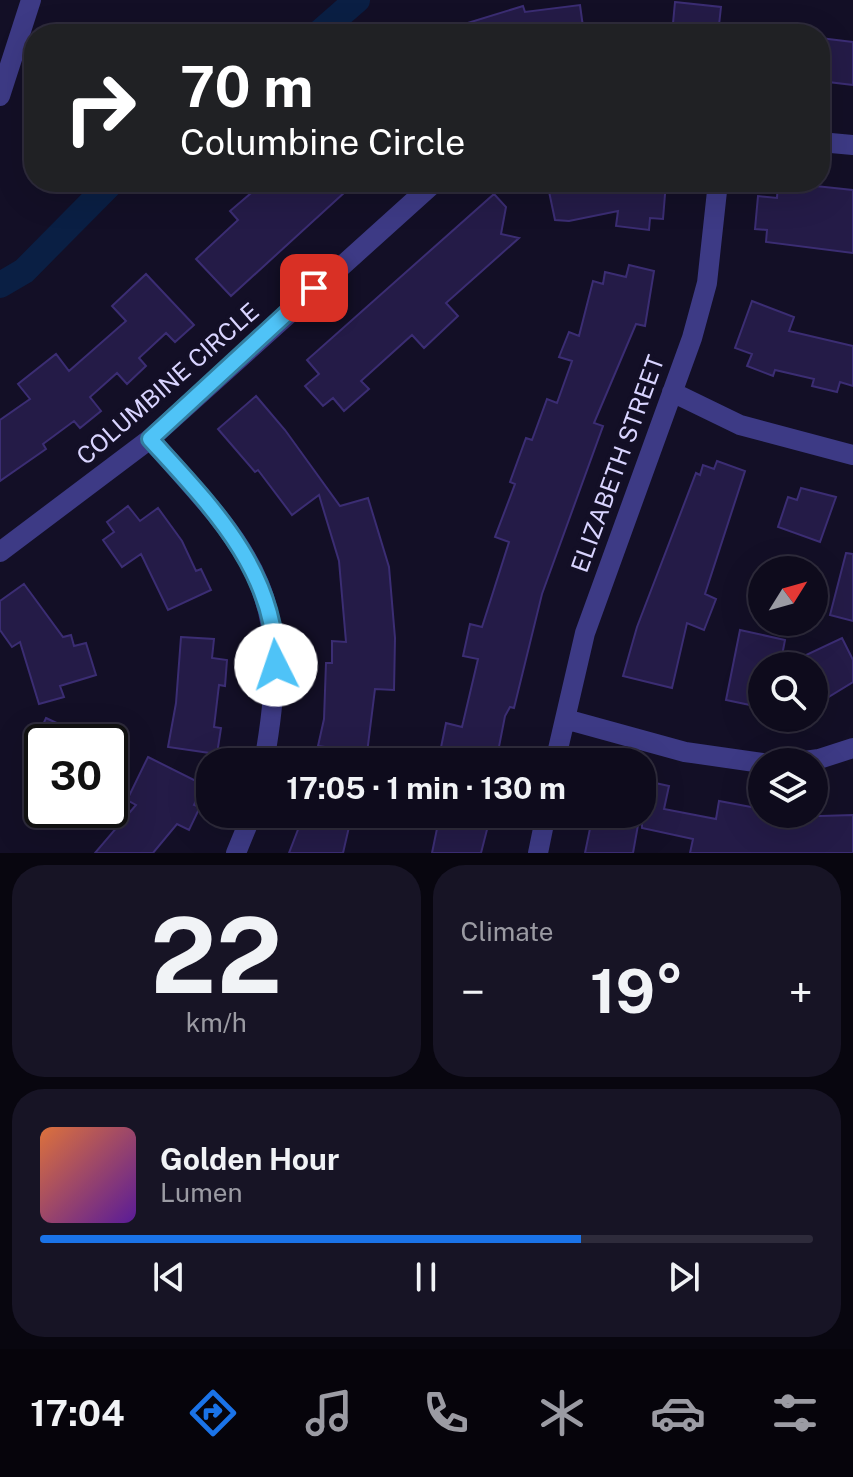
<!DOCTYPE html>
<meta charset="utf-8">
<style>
:root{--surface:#0e0b1c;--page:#171425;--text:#f1f3f6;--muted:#9b9ba3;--line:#2e2b3b;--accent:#1a73e8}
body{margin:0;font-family:"Public Sans",sans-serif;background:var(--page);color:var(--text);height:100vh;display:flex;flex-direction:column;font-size:30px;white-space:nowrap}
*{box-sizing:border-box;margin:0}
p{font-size:26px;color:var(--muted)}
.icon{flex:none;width:44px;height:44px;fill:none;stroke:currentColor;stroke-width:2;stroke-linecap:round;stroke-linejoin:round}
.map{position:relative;height:853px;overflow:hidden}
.details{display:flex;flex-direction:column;gap:12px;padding:12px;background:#08060f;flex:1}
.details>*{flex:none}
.top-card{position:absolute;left:24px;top:24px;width:806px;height:168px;border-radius:32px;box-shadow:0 8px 32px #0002,0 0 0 2px var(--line);background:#202124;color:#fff;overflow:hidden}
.needle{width:52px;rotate:53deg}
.controls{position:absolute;left:748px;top:556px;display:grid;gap:16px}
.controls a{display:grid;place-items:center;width:80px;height:80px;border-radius:50%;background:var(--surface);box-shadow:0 8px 32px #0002,0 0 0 2px var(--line);font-size:40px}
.speed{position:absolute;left:24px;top:724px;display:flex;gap:16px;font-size:40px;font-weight:700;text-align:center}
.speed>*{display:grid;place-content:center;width:104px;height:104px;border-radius:50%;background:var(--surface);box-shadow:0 8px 32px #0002,0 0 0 2px var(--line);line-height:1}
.speed .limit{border:4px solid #111;border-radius:12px;background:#fff;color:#111}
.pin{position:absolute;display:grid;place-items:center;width:68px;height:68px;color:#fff;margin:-34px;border-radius:16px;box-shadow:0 4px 12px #0006}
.me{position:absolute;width:88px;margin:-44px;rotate:356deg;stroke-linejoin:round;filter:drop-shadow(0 0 6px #0008)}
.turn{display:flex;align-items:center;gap:28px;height:168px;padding:0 24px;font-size:36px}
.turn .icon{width:104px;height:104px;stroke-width:2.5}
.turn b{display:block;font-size:56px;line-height:68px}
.big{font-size:60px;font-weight:700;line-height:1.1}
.details .card{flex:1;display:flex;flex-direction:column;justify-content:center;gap:12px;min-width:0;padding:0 28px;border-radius:32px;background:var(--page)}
.details .dial{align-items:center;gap:0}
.dial b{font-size:104px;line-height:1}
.song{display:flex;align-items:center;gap:24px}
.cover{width:96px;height:96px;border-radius:12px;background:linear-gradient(135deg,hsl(20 70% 55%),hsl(270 70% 35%))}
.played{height:8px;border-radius:4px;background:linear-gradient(90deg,var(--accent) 70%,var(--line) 70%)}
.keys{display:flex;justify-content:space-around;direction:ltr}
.heat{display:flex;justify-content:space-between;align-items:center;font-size:44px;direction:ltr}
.details .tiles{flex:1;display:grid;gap:12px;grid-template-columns:1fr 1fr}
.card:last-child{grid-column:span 2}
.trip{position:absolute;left:196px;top:748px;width:460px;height:80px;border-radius:32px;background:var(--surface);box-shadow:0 8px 32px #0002,0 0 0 2px var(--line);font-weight:700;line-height:80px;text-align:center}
.dock{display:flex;height:128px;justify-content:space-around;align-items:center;background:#06040b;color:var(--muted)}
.dock .icon{width:56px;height:56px}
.dock .selected{color:var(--accent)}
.dock b{font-size:36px;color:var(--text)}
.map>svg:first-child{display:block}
</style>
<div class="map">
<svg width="853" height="853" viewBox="0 0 853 853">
<rect width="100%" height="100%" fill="#130f26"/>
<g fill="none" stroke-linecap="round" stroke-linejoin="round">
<path stroke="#0a1f44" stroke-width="26" d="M318,34l39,-34
M0,285l24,-14 88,-89"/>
</g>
<path fill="#241b47" stroke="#3b2d73" stroke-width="2" d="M675,2l46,5 -3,27h-46z
M580,5l4,29h-136v-5l75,-23 2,6z
M820,38l33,4v43l-33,-4z
M264,182h92l-125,114 -35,-37 42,-39 -8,-9z
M547,182h119l-3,37 -13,-1 -1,12 -33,-4 2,-15 -49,10 -14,-1z
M778,182l75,8v63l-87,-11 1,-12 -12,-1 3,-33 19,2z
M494,194l12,13 -5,27 18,4 -73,65 12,13 -34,32 -12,-13 -51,46 8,8 -25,22 -11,-13 -10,8 -18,-20 14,-12 -12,-14z
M629,265l25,6 -9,55 -9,-2 -42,99 9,3 -61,168 -28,114 -4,-1 -5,9 -9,46h-58l8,-39 16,4 16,-68 -15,-3 7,-32 12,3 27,-85 -14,-5 20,-53 -5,-2 16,-44 6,2 15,-41 10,4 15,-42 -13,-4 10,-25 10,4 14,-55 10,3 2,-12 21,5z
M146,274l48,51 -19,17 -9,-9 -27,25 7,8 -19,18 -10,-11 -27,24 11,14 -21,17 -6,-7 -31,23 3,5 -46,32v-61l30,-21 -12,-15 38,-30 13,17 57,-50 -14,-15z
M752,301l42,16 -5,14 64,15v40l-13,-4 -3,10 -25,-6 2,-7 -39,-9 -2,6 -26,-10 5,-12 -17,-6z
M256,396l29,34 55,76 28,-8 21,69 6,71 -1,52 -19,-1 -8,64 -49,-7 6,-27 2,-56h6v-22l14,1 -7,-81 -20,-66 -27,20 -34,-45 -3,2 -37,-43z
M717,461l28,10 -40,123 11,5 -12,31 -17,-7 -15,65 -49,-12 14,-49 59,-154 4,2 3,-10 11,4z
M801,488l35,9 -16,45 -42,-15 10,-30 9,3z
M128,506l12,15 18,-13 24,33 14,30 5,-2 10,21 -43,20 -27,-56 -19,13 -19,-27 11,-8 -7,-10z
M846,553l7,1v67l-23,-6z
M24,584l39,53 8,-2 3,11 12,-3 10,32 -36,11 4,11 -25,7 -19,-62 -8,5 -12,-17v-29z
M740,630l45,10 -5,26h-18v35l-11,-2 -1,6 -24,-5z
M181,637l33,2 -2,19 15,2 -2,26 -6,-1 -5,42 7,1 -4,26 -49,-7 8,-44z
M842,638l11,22v22l-31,19 -8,-19v-16l-27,-2z
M46,718l51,24h-62z
M148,757l56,28 -10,20 6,2 -11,23 -12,-6 -24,29h-58l41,-48 -9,-5z
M642,780l27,6 -5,23 52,10 3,-18 43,8v5h26v3l65,-2v38h-163l3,-14 -51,-11z
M304,814h48l-9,39h-54z
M440,814h51l-10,39h-49z
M593,814h47l-7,39h-48z"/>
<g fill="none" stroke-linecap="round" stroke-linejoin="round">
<path stroke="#3d3a85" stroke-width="20" d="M0,96l31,-96
M820,142l33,3
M672,392l68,33 113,30
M150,439c108,119 144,157 114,323
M0,552l150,-113 285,-257
M565,719l120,33 77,11
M555,762l30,-129 107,-295 15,-55 11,-101
M797,762l22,-3 34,-11
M236,853l16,-39
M538,853l8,-39"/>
</g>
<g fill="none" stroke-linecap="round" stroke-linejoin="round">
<defs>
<path id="route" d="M276,665c0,-95 -66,-160 -126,-226l164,-151"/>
</defs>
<use href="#route" stroke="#337fa1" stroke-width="20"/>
<use href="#route" stroke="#4fc3f7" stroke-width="14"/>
</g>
<g text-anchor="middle" stroke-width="8" stroke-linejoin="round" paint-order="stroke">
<g font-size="24" fill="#d9d4ff" stroke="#130f26">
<text transform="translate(168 384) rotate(-41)" y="8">COLUMBINE CIRCLE</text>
<text transform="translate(618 464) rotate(-70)" y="8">ELIZABETH STREET</text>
</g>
</g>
</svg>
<div class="controls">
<a><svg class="needle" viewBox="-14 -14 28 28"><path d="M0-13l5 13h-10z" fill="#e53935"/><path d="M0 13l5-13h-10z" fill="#9b9ba3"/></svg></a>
<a><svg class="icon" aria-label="search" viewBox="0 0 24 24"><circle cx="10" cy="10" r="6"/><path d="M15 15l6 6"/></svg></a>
<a><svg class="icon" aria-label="layers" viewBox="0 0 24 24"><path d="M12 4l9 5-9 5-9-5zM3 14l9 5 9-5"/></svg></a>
</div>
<div class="speed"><div class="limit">30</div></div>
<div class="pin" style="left:314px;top:288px;background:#d93025"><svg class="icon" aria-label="arrive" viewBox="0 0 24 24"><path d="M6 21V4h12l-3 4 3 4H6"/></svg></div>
<svg class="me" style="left:276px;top:665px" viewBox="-20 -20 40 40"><circle r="19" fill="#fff"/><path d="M0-13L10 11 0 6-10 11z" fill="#4fc3f7"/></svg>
<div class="trip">17:05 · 1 min · 130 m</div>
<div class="top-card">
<div class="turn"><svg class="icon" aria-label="right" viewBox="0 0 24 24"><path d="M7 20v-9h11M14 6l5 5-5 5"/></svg><div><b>70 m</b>Columbine Circle</div></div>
</div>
</div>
<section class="details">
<div class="tiles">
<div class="card dial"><b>22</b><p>km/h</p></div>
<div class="card"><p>Climate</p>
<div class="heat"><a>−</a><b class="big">19°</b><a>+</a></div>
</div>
<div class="card">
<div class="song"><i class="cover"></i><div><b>Golden Hour</b><p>Lumen</p></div></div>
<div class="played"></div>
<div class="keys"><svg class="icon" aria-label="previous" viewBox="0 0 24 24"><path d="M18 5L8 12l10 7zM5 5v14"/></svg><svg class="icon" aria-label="pause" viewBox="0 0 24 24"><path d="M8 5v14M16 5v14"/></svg><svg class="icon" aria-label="next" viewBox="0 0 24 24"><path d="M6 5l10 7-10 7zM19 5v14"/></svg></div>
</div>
</div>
</section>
<nav class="dock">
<b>17:04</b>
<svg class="icon selected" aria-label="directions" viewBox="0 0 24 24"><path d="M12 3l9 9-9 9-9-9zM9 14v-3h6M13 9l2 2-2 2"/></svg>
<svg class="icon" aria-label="music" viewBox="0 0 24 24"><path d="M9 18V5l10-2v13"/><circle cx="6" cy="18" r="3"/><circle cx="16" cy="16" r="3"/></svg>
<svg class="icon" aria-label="phone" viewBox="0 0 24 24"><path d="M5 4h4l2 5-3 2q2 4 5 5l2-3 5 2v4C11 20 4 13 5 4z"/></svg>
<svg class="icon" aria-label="climate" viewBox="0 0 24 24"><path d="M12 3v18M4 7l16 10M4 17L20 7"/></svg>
<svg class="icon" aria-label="car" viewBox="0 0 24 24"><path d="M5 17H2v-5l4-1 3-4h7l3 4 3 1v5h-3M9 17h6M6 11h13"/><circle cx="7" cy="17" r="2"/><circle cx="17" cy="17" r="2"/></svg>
<svg class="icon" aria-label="filters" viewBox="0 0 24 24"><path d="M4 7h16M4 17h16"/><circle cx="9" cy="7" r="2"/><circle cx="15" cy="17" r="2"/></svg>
</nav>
